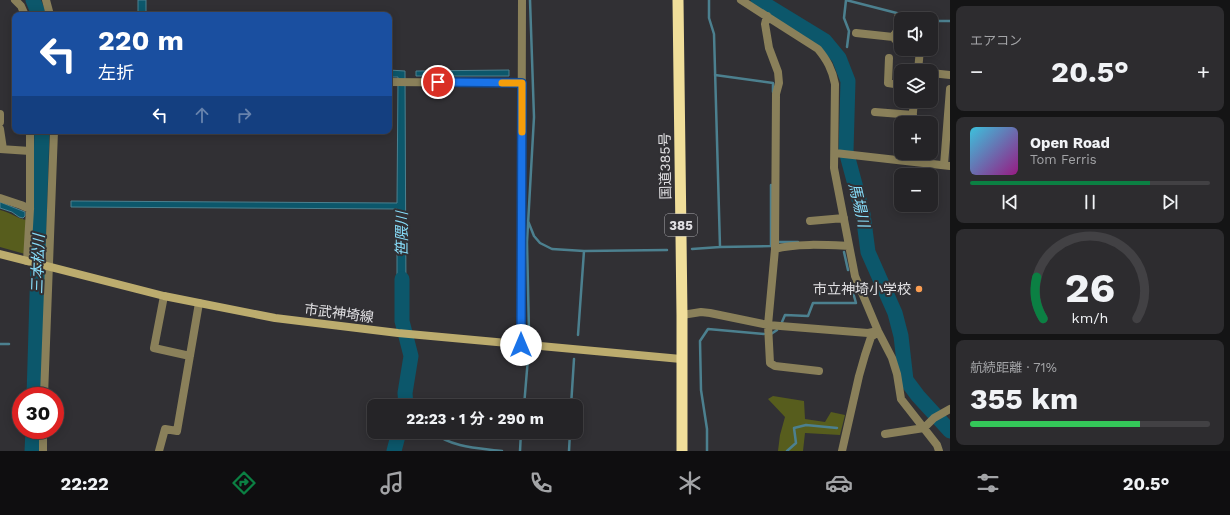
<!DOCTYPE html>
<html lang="ja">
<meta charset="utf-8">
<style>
:root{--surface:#252427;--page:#2d2c2f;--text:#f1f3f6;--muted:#a3a4a7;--line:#424144;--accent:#0b8043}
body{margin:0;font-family:"Work Sans","Noto Sans JP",sans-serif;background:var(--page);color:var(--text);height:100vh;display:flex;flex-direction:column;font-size:15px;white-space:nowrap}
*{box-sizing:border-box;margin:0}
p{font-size:13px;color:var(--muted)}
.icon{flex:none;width:22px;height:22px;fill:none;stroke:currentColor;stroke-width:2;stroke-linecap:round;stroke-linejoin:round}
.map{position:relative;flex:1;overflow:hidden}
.details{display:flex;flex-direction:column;gap:6px;padding:6px;background:#141415;width:280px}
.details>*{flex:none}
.guide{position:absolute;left:12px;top:12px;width:380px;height:122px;border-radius:8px;box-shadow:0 2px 10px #0003,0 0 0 1px var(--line);background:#1a4fa0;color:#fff;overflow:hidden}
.tools{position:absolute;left:894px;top:12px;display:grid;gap:8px}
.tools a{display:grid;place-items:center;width:44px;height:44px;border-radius:8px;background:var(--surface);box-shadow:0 2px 10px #0003,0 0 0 1px var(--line);font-size:20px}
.speed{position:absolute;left:12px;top:387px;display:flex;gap:8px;font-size:20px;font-weight:700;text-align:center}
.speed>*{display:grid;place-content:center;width:52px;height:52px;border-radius:50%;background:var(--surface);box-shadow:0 2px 10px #0003,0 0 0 1px var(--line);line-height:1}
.speed .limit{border:6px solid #d22;background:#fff;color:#111}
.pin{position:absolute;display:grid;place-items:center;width:34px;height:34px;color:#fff;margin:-17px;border:2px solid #fff;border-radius:50%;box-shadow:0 1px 4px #0007}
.me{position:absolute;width:44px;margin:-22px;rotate:0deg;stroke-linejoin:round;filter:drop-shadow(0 0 3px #0008)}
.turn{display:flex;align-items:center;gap:14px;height:84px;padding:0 20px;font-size:18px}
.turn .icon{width:52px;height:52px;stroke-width:2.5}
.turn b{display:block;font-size:28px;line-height:34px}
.lanes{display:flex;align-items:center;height:38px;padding:0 20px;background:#0003;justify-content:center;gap:20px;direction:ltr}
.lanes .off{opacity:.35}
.big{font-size:30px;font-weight:700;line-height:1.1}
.details .widget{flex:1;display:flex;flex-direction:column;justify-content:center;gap:6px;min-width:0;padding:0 14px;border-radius:8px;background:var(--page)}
.details .dial{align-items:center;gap:0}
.dial svg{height:104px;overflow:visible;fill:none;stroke:var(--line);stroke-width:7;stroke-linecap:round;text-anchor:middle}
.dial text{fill:var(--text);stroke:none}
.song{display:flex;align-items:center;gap:12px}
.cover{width:48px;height:48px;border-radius:6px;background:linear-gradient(135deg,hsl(190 70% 55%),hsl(310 70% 35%))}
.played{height:4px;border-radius:2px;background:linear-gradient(90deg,var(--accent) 75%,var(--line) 75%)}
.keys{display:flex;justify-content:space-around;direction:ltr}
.heat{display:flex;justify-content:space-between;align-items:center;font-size:22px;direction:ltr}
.charge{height:6px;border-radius:3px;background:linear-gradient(90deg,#34c759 71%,var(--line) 0)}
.trip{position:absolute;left:367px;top:399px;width:216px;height:40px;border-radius:8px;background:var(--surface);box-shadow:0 2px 10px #0003,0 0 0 1px var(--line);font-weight:700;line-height:40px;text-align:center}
.tabs{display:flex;height:64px;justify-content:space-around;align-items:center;background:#0f0e10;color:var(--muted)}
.tabs .icon{width:28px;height:28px}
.tabs .current{color:var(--accent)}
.tabs b{font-size:18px;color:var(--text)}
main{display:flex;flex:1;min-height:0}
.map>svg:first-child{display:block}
</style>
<main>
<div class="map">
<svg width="950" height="451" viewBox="0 0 950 451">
<rect width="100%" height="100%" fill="#313034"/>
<path fill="#575d1d" d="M0,210c10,2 16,8 26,10l-1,34 -25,-7z
M773,396l31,5 1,18 20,3 6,-10 14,3 -5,20 -35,-2 -2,18h-25l2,-16 5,-18 -17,-18z"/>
<path fill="#0c576b" stroke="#4c808f" d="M138,0h8v15h-8z
M389,70l16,1 1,228h-9v-90l-326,-2v-6l326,2 1,-126h-9z
M509,70v6h-93v-5z
M0,202l25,10v4l-2,2 -4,-1 -7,-5 -12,-4z"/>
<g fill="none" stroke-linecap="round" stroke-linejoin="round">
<path stroke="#4c808f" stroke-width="2.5" d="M709,0v18l5,16 6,213 51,-1v-61
M846,0l74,19
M846,0l-2,18 5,13 -2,16
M931,21h19
M715,75l58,8v9
M528,221l6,15 6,7 12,6 32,2 83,-1
M779,242h19
M692,249l28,-2
M844,252l4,18
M782,322l3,-7 23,1 5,-13h43l-4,-14
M529,333l-2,-91 7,-125 -4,-117
M771,334l6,-4
M578,335l6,-84
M0,344h9
M405,393l11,13
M524,406l4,-48
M571,406l3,-47
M433,432c19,16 46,16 69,19
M520,451l1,-19
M569,451l1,-19
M707,451v-22l-6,-39 -1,-49 8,-12 56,5
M787,451l9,-8 -2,-15 12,-3 31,3"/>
<path stroke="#0c576b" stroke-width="15" d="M33,0l6,15
M758,0l67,41 14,17 9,23 -2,70 17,63 5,38 27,61 6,23 5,44 12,16 32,35
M402,279v42l9,35 -6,37 1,13
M34,396l8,-265
M32,451l1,-21
M394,451l5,-19"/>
<path stroke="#8a805a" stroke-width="8" d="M15,0l6,6 4,9
M46,0l4,15
M741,0l77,49c9,11 14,20 17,35l-1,84 21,108 23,55 14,27 5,16 4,25 36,46 2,6
M767,16l-2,8 4,24 9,24 1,11 -3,11 -1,155 -7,76 2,38 5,3 44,5
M856,33l37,4 6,7h2
M893,37l4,-6 1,-14
M889,58l-1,25 13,2
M918,71l2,-22
M931,73l19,2
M389,82l133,1
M875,112l38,3
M0,114v8
M912,123l2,-22
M0,129l3,20
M0,149l30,2
M835,153l115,13
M944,165l6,-76
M0,198l21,7 9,4
M810,221l34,-3
M775,249c20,-6 53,-4 73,-3
M27,261l3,-52v-78
M164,296l-10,52 36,8
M682,315l19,-3 9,1 58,12 100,8 10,-2
M521,345l1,-345
M44,396l10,-265
M885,434l39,-6 10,-10 16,-9
M43,451v-21
M159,451l6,-22 12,2 22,-128
M842,451l17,-75 6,-21 6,-18 7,-5"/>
<path stroke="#bcac6e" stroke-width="8" d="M0,254l164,42 111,22 123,15 283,26"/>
<path stroke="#f0de9a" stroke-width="11" d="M678,0l4,315v136"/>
</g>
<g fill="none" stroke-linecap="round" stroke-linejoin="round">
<defs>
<path id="route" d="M438,82l84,1 -1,262"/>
</defs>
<use href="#route" stroke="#114b97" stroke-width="10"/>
<use href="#route" stroke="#1a73e8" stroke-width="7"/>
<path stroke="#f59e0b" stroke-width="7" d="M502,83h20v49"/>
</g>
<circle fill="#fc9e52" stroke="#313034" stroke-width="1.5" cx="919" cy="289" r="4"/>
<g text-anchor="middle" stroke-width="4" stroke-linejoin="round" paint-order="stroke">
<rect fill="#313034" stroke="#acabae" stroke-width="1" x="665" y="214" width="32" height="22" rx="3"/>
<g font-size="13" font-weight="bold" fill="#e1e0e3">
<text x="681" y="230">385</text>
</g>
<g font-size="14" fill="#e1e0e3" stroke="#313034">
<text transform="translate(665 166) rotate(-91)" y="5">国道385号</text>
<text transform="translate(339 313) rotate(7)" y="5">市武神埼線</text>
</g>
<g font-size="14" fill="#e1e0e3" stroke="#313034" text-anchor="end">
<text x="911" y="294">市立神埼小学校</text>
</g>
<g font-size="15" font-style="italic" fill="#87ddfa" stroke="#313034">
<text transform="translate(859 205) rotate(77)" y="5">馬場川</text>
<text transform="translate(402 234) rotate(-90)" y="5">笹隈川</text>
<text transform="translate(38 264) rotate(-88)" y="5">三本松川</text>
</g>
</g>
</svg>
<div class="tools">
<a><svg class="icon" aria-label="sound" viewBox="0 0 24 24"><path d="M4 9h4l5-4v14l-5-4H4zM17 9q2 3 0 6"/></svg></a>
<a><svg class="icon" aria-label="layers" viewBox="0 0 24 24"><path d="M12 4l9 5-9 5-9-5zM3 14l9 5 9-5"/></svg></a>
<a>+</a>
<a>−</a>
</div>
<div class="speed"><div class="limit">30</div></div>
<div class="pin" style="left:438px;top:82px;background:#d93025"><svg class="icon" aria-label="arrive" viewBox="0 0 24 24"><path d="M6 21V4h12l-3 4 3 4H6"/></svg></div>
<svg class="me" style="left:521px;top:345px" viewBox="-20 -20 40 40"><circle r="19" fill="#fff"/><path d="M0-13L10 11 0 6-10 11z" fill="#1a73e8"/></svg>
<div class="trip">22:23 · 1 分 · 290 m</div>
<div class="guide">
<div class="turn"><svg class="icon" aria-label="left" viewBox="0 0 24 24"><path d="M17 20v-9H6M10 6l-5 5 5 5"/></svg><div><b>220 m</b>左折</div></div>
<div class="lanes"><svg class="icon" aria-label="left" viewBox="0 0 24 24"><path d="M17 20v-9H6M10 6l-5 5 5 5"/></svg><svg class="icon off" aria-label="ahead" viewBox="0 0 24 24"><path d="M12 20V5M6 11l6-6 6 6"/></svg><svg class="icon off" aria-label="right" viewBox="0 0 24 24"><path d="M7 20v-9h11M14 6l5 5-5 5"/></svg></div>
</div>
</div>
<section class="details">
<div class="widget"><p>エアコン</p>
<div class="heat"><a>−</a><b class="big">20.5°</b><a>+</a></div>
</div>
<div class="widget">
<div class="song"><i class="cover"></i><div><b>Open Road</b><p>Tom Ferris</p></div></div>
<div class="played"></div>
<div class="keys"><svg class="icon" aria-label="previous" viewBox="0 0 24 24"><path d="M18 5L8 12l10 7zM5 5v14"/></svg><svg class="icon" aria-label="pause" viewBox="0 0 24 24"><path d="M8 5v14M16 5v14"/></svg><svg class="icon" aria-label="next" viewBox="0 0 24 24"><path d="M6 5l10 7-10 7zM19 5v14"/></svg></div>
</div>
<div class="widget dial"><svg viewBox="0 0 100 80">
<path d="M14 69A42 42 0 1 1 86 69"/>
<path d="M14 69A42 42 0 0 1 9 37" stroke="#0b8043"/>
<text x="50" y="56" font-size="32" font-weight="700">26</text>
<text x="50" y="72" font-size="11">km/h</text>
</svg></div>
<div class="widget"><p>航続距離 · 71%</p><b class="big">355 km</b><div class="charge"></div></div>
</section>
</main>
<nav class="tabs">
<b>22:22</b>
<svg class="icon current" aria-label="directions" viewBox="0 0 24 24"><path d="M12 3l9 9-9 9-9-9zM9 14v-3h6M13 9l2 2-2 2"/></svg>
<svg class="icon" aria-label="music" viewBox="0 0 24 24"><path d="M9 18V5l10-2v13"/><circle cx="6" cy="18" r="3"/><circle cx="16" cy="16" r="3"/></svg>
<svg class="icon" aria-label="phone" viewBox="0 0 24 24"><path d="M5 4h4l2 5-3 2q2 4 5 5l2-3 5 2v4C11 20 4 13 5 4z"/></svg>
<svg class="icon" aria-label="climate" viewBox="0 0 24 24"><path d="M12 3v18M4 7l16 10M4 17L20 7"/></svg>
<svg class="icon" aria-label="car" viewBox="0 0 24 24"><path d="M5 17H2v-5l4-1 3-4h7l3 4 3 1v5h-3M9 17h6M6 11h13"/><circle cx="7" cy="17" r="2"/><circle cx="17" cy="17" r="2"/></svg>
<svg class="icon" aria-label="filters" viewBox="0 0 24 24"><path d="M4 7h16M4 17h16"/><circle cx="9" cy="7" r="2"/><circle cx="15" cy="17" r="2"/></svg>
<b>20.5°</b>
</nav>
